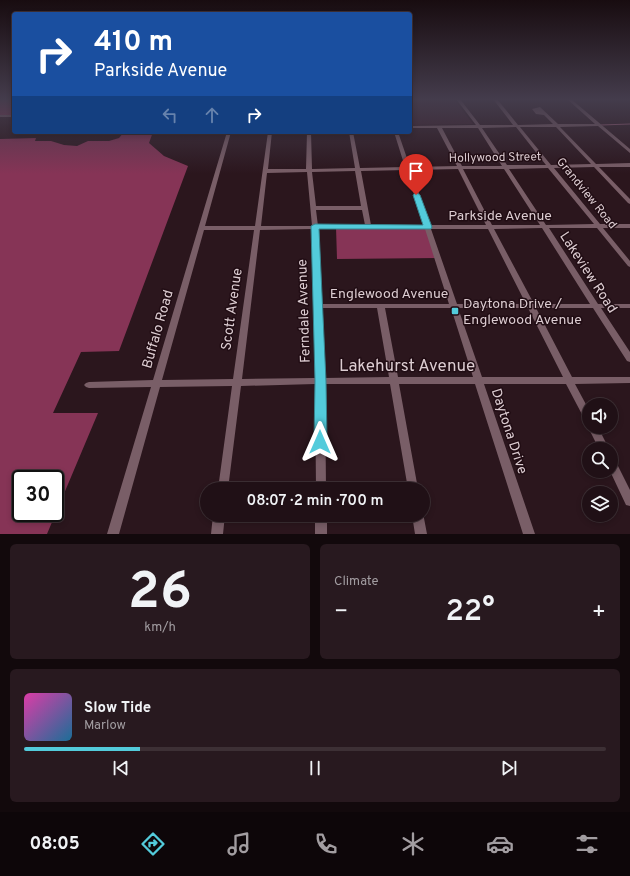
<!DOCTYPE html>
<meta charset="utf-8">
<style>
:root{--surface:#201016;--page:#28191f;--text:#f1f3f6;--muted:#a29da1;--line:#3d3035;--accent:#53cbdb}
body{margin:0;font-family:Overpass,sans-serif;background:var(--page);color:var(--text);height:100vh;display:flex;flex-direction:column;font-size:15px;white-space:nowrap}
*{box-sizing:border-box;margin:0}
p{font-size:13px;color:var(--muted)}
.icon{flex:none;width:22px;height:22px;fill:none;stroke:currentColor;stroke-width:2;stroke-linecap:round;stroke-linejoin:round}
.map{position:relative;height:534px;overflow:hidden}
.drawer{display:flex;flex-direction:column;gap:10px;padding:10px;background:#12090c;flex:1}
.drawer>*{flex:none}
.banner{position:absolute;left:12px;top:12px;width:400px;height:122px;border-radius:4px;box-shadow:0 2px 6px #0003,0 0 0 1px var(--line);background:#1a4fa0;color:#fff;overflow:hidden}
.controls{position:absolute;left:582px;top:398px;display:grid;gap:8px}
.controls a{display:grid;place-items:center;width:36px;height:36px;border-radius:50%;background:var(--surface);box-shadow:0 2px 6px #0003,0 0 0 1px var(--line);font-size:20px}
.speed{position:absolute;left:12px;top:470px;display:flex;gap:8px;font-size:20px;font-weight:700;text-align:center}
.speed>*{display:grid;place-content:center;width:52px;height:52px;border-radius:50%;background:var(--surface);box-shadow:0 2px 6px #0003,0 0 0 1px var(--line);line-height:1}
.speed .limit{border:2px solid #111;border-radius:6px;background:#fff;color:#111}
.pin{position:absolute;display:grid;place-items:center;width:34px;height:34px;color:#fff;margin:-41px -17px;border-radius:50% 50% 50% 0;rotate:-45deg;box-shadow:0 0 4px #0007}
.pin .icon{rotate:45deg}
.me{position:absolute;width:44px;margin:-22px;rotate:0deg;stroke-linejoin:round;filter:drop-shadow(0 0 3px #0008)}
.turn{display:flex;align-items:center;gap:14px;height:84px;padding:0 16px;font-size:18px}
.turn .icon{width:52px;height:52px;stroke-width:2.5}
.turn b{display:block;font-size:28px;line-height:34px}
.lanes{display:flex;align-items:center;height:38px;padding:0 16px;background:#0003;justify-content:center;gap:20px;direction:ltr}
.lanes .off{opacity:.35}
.big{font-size:30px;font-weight:600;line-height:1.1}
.drawer .card{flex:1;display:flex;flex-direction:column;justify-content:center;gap:6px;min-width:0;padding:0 14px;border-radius:6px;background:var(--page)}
.drawer .dial{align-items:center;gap:0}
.dial b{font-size:52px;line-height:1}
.song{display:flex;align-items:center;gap:12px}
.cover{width:48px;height:48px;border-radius:6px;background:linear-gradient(135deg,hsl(320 70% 55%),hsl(200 70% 35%))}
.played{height:4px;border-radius:2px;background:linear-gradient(90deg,var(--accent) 20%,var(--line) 20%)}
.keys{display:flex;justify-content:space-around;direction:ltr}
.heat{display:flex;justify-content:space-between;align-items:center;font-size:22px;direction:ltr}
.drawer .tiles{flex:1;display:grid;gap:10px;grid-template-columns:1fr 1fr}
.card:last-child{grid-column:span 2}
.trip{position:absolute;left:200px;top:482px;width:230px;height:40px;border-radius:20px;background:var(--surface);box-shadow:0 2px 6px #0003,0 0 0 1px var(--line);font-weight:600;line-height:40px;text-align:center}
.dock{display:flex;height:64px;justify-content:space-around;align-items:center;background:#0d0609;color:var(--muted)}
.dock .icon{width:28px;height:28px}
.dock .current{color:var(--accent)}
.dock b{font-size:18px;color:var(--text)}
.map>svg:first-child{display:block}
</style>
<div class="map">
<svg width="630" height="534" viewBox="0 0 630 534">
<rect width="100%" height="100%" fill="#2b161d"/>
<path fill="#381c26" d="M410,99h44l19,25 -63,1z"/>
<path fill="#863456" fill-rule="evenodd" d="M0,99h14v9l-3,3 3,1v3h-14z
M124,132h29l-4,11 15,13 24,10 -69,185 -38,1 -28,61h45l-51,121h-47v-395l36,-1 -1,3h16l13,4 13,1 11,-5h21l10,-3zM21,479h34v34h-34z
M336,227h92l10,31 -101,1z"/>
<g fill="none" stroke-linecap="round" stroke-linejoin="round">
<path stroke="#9d5f78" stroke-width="1" d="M601,125l29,-1"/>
<path fill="#795e67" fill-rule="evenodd" d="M456,99h4l20,26h33l-20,-26h4l21,26 35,-1 -9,-9 -8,-1 -4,-5 8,-2 18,17h37l-28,-25h4l59,50v4l-32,-27 -38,1 36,37 34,-1v4h-31l31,32v5l-2,-1 -34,-36 -40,1 46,56h30v4h-27l27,33v6l-2,-1 -31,-38h-48l49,76h32v4h-29l29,44v10l-3,-1 -34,-53h-57l36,69h58v6l-55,1 14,26v13l-3,-1 -20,-38h-82l51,150h-12l-48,-150h-76l19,105h-10l-18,-105h-65l1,105h-10l-1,-105 -74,2 -13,103h-10l14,-103 -72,1 -41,147h-12l44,-147 -62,1 -3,-1 -2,-2 2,-2 3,-1 64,-2 74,-248h4l-26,94h50l13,-94h4l-4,37h38l1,-37h4l1,37 43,-1 -6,-36h4l7,36 45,-1 -11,-35h4l12,35 47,-1 -20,-38h-27v-2l66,-1zM516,127l30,38h-39l-25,-37zM520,127h36l35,37 -40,1zM442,128h36l24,38h-40zM548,168l46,56 -48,1 -37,-56zM458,169l28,56h-56l-19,-55zM463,169h41l36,56h-48zM406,170l18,55h-53l-10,-54zM355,171l6,35h-45l-4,-34zM307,172l5,54h-51l6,-53zM316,210h46l3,15 -47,1zM542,228l48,76h-56l-40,-75zM312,229l3,149 -73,1 18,-149zM318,229h107l24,75h-128zM431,229h57l38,75h-69zM204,230h50l-21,149 -71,1zM322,308h55l12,69 -65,1zM385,308h66l22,69h-75zM458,308h70l35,69h-81z
M0,115h14v2h-14z
M589,425v2h9l11,22h-10l-11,-22z
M611,458l4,2 15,30v16l-4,-1 -16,-34h1z
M423,513l4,21h-12l-3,-19h11z
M213,515h12l-2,19h-12z
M315,515h12v19h-12z"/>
</g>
<linearGradient id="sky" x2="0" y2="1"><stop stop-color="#180c10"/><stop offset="0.57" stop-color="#443c4c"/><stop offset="1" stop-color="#443c4c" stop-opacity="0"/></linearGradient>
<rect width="630" height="174" fill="url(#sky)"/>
<path fill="#53cbdb" stroke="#36848e" d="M416,192l4,3 12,32 -1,2h-112l7,152 1,61 -2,4 -5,2 -4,-2 -2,-4 1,-61 -4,-155 4,-2 108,1 -10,-30z"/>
<rect fill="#53cbdb" stroke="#210d14" stroke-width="1.5" x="451" y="307" width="8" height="8" rx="2"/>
<g text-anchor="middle" stroke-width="3" stroke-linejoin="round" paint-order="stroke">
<g font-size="12" fill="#dcccd1" stroke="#210d14">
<text transform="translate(495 157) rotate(-1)" y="4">Hollywood Street</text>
<text transform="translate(587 193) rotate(51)" y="4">Grandview Road</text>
</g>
<g font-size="14" fill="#dcccd1" stroke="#210d14">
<text x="500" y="220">Parkside Avenue</text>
<text transform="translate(589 272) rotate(57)" y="5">Lakeview Road</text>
<text x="389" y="298">Englewood Avenue</text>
<text transform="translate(231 309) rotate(-82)" y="5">Scott Avenue</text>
<text transform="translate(303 311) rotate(-92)" y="5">Ferndale Avenue</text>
<text transform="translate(157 329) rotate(-74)" y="5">Buffalo Road</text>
<text transform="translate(510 431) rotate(72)" y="5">Daytona Drive</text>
</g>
<g font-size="14" fill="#dcccd1" stroke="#210d14" text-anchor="start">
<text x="463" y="308">Daytona Drive /<tspan x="463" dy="16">Englewood Avenue</tspan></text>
</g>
<g font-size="17" fill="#dcccd1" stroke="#210d14">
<text x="407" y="371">Lakehurst Avenue</text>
</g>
</g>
</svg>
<div class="controls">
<a><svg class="icon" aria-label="sound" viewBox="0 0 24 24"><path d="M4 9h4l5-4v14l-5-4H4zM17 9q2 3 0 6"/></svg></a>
<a><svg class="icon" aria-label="search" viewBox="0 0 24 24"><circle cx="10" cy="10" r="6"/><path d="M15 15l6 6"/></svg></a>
<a><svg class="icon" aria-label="layers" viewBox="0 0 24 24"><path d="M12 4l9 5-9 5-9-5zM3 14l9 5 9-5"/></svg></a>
</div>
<div class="speed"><div class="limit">30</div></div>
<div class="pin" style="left:416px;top:195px;background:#d93025"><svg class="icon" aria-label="arrive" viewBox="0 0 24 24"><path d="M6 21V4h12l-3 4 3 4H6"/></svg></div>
<svg class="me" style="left:320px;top:442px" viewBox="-20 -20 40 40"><path d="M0-17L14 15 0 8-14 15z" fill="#53cbdb" stroke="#fff" stroke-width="4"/></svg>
<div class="trip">08:07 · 2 min · 700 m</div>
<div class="banner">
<div class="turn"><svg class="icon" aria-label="right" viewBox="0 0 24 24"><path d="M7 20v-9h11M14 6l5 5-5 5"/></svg><div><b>410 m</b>Parkside Avenue</div></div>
<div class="lanes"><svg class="icon off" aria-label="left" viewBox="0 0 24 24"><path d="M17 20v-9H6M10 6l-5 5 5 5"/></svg><svg class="icon off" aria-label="ahead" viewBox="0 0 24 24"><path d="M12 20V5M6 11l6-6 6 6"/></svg><svg class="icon" aria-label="right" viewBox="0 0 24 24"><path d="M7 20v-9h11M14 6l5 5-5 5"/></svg></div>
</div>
</div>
<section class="drawer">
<div class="tiles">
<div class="card dial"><b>26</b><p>km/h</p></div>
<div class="card"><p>Climate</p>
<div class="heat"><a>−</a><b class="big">22°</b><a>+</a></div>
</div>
<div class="card">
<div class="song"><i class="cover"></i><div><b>Slow Tide</b><p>Marlow</p></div></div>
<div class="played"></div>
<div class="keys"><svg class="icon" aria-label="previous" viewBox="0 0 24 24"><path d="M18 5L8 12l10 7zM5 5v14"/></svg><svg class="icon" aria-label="pause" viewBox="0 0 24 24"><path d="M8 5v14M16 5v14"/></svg><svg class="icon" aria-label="next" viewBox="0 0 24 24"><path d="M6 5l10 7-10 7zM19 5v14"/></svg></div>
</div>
</div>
</section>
<nav class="dock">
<b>08:05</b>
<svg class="icon current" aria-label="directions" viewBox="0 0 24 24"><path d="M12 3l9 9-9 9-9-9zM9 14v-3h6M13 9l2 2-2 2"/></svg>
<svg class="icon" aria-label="music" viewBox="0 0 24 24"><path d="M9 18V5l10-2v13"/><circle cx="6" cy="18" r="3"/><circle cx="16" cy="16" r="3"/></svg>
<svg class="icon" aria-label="phone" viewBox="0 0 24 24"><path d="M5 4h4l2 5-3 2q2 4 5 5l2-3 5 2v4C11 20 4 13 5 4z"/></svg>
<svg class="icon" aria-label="climate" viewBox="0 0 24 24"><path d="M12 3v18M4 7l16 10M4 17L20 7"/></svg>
<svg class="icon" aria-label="car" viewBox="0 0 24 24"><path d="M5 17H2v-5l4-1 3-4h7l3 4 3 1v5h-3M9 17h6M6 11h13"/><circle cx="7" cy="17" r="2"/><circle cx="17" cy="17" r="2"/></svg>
<svg class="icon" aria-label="filters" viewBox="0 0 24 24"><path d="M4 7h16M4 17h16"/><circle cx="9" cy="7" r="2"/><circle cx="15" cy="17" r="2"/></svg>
</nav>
